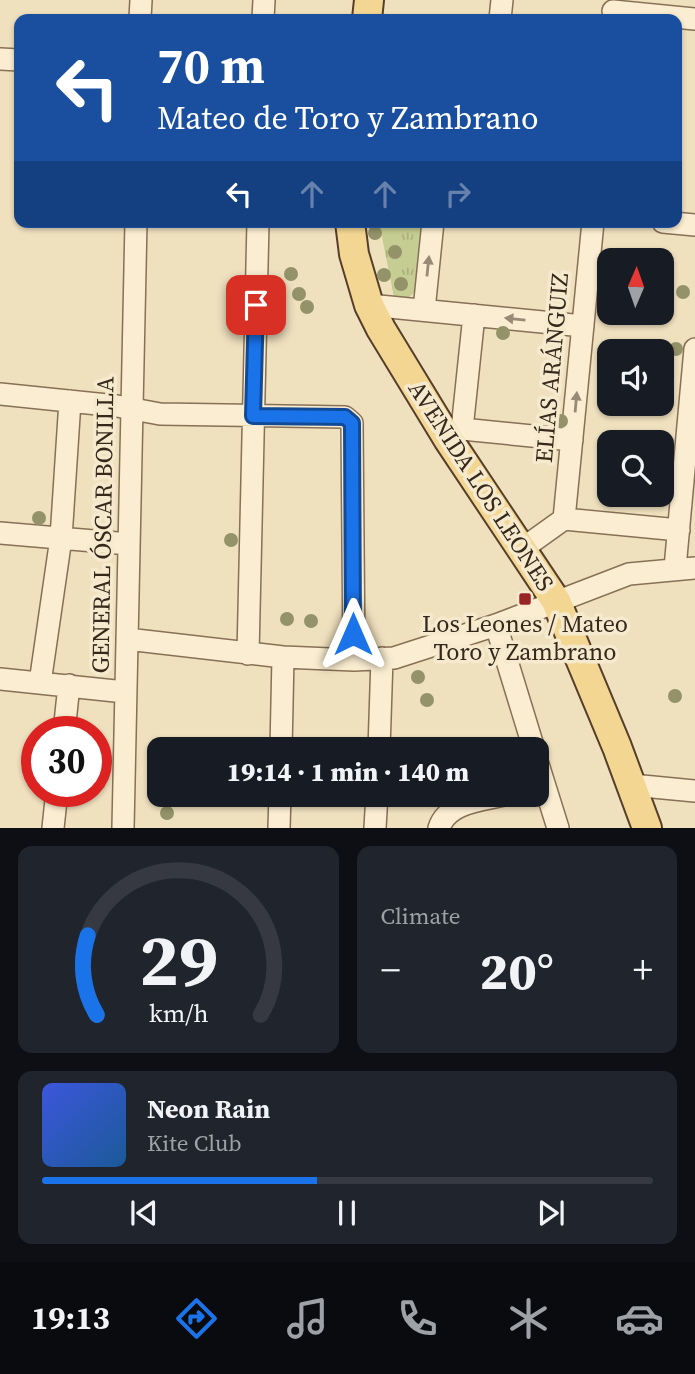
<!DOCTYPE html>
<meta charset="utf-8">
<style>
:root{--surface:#171b24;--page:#20242c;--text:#f1f3f6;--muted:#9ea1a6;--line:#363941;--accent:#1a73e8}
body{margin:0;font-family:"Source Serif 4",serif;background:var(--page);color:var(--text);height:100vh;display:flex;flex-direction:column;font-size:26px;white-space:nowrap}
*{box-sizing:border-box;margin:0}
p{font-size:23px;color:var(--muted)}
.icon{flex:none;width:38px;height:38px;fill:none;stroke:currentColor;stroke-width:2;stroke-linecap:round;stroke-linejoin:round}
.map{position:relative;height:828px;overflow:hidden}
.panel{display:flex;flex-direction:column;gap:18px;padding:18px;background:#0d0f14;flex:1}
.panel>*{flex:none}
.hud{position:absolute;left:14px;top:14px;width:668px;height:214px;border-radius:14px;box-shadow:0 2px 5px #0004;background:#1a4fa0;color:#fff;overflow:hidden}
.needle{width:46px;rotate:2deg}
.buttons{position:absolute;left:597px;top:248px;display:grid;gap:14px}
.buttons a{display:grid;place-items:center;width:77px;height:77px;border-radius:14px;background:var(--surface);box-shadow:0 2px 5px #0004;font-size:35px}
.speed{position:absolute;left:21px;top:716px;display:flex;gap:14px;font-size:35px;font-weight:700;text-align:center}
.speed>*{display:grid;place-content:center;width:91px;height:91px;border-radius:50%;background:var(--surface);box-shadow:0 2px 5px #0004;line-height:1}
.speed .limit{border:10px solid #d22;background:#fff;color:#111}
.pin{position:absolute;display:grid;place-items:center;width:60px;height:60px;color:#fff;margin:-30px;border-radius:14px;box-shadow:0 4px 10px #0006}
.me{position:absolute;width:77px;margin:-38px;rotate:0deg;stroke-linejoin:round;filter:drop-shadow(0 0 5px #0008)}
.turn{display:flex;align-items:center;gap:24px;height:147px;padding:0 28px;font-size:32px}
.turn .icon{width:91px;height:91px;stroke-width:2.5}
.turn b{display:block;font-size:49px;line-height:60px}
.lanes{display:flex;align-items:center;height:66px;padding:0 28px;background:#0003;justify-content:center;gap:35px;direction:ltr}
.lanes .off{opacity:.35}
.big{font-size:52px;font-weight:800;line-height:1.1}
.panel .tile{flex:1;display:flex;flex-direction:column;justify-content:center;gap:10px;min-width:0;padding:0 24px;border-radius:14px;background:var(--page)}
.panel .dial{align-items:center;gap:0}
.dial svg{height:182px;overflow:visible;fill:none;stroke:var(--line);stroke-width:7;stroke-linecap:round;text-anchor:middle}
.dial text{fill:var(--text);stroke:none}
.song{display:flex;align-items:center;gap:21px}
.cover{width:84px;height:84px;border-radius:10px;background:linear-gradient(135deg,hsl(230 70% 55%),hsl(210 70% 35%))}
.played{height:7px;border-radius:4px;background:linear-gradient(90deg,var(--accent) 45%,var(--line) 45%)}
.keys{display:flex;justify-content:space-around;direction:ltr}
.heat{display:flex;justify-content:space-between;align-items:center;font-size:38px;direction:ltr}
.panel .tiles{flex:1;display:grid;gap:18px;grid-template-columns:1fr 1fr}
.tile:last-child{grid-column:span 2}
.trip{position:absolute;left:147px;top:737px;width:402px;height:70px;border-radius:14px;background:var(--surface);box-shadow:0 2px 5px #0004;font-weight:800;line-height:70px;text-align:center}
.tab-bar{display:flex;height:112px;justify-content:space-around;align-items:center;background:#090b0e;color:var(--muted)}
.tab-bar .icon{width:49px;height:49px}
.tab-bar .current{color:var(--accent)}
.tab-bar b{font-size:32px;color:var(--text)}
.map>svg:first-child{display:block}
</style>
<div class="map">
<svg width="695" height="828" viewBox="0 0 695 828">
<defs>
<pattern id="park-tufts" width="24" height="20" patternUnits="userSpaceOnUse" patternTransform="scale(1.75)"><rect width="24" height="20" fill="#c6cd92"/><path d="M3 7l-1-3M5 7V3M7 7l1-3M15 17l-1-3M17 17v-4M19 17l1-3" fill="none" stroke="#abb07d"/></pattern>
</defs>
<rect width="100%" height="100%" fill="#efe0be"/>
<path fill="url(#park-tufts)" d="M379,222h47l-10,65 -3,7 -7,5 -12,-2z"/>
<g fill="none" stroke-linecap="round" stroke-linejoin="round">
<defs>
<path id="minor" d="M613,11l82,8
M140,19l1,-19
M263,19l1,-19
M500,19l2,-19
M0,59l19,1
M663,222l32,3
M369,305l214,21
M424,310l9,-88
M0,394l117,12 43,8 185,3 7,6 2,237
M462,429l12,-114
M448,439l14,-10 110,11
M564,519l29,-297
M0,533l129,11
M522,549l42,-30 115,11
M675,568l20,-219
M496,625l38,124
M127,639l156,18 71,3 40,-2 102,-33 133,-51 66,-6
M248,654l10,-432
M0,679l125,13
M40,683l21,-145 9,-137
M64,732l5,-47
M281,749l2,-92
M379,749l3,-91
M537,761l21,67
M632,785l63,6
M53,828l4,-37
M123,828l13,-606
M279,828l1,-34
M375,828l2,-34
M439,828c9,-27 46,-28 70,-34"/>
<path id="major" d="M367,19l2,-19
M350,222l4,32 15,51 12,24 67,110 108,162 61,146 30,81"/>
</defs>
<use href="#minor" stroke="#877056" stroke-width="24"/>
<use href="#major" stroke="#553e2b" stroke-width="32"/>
<use href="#minor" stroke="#faedd1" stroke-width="21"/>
<use href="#major" stroke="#f4d693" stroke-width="28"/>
</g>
<g fill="#939268">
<circle cx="375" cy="233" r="7"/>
<circle cx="395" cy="252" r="7"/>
<circle cx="291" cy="274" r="7"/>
<circle cx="384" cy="275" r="7"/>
<circle cx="271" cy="282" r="7"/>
<circle cx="401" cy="284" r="7"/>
<circle cx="683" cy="292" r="7"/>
<circle cx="299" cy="294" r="7"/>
<circle cx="276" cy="307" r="7"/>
<circle cx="307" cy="307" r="7"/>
<circle cx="243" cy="321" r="7"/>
<circle cx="503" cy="333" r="7"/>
<circle cx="676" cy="349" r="7"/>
<circle cx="561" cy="421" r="7"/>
<circle cx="39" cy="518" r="7"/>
<circle cx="231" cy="540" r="7"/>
<circle cx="287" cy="619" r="7"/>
<circle cx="311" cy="621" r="7"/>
<circle cx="418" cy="677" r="7"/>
<circle cx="675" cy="696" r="7"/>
<circle cx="427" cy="700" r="7"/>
<circle cx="167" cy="813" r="7"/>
</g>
<defs><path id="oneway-solid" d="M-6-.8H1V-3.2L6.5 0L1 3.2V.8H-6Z" transform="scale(1.75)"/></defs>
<g fill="#988a76">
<use href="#oneway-solid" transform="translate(428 266) rotate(-84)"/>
<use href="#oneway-solid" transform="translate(515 319) rotate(-174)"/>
<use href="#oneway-solid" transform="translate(576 402) rotate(-85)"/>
</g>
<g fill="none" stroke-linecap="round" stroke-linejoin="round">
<defs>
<path id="route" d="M256,305l-3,111 92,1 7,6 1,211"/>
</defs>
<use href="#route" stroke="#114b97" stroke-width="18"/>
<use href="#route" stroke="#1a73e8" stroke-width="12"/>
</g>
<rect fill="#982526" stroke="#f6eace" stroke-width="2.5" x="518" y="592" width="14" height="14" rx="3.5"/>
<g text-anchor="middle" stroke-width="7" stroke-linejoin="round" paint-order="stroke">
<g font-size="24" fill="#36281b" stroke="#f6eace">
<text transform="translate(552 368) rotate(-85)" y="8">ELÍAS ARÁNGUIZ</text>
<text transform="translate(481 486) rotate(57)" y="8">AVENIDA LOS LEONES</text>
<text transform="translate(103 525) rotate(-89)" y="8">GENERAL ÓSCAR BONILLA</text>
</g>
<g font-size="24" fill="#36281b" stroke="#f6eace">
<text x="525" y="632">Los Leones / Mateo<tspan x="525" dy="28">Toro y Zambrano</tspan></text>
</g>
</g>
</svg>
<div class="buttons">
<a><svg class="needle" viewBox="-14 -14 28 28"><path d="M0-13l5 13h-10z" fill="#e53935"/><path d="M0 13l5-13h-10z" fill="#9ea1a6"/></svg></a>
<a><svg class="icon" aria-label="sound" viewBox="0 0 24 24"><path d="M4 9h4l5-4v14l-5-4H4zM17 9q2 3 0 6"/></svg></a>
<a><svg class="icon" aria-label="search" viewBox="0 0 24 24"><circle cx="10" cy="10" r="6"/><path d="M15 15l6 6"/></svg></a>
</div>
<div class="speed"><div class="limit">30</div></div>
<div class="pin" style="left:256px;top:305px;background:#d93025"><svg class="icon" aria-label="arrive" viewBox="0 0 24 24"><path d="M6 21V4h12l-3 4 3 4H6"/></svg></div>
<svg class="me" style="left:353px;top:634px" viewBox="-20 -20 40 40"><path d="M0-17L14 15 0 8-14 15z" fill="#1a73e8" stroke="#fff" stroke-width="4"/></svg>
<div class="trip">19:14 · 1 min · 140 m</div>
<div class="hud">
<div class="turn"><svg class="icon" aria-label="left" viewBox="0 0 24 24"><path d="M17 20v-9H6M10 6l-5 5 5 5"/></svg><div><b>70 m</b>Mateo de Toro y Zambrano</div></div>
<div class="lanes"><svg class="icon" aria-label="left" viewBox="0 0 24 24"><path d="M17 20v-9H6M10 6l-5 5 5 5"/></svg><svg class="icon off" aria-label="ahead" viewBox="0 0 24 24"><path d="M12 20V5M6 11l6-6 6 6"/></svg><svg class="icon off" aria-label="ahead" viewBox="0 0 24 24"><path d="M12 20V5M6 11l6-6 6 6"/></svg><svg class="icon off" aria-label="right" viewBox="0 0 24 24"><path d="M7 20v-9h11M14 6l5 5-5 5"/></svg></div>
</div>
</div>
<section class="panel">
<div class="tiles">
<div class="tile dial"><svg viewBox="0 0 100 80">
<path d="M14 69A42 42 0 1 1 86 69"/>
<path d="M14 69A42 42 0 0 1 10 34" stroke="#1a73e8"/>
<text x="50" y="56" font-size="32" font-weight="700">29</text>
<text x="50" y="72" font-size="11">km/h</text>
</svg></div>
<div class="tile"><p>Climate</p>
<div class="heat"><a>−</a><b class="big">20°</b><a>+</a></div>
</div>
<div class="tile">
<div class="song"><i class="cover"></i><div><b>Neon Rain</b><p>Kite Club</p></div></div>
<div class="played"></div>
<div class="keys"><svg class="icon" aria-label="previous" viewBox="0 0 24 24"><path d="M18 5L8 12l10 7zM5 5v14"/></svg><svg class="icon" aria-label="pause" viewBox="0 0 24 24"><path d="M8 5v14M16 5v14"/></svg><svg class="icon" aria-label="next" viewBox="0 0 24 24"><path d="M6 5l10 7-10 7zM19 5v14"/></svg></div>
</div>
</div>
</section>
<nav class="tab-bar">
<b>19:13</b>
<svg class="icon current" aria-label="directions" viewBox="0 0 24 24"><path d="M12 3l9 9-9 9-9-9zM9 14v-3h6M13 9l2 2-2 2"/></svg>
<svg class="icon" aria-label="music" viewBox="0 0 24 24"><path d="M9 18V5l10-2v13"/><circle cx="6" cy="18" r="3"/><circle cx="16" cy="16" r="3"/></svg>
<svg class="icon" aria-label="phone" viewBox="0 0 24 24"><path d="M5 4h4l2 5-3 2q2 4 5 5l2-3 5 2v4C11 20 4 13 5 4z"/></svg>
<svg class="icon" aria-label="climate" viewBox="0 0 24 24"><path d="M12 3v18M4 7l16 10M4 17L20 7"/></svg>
<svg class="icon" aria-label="car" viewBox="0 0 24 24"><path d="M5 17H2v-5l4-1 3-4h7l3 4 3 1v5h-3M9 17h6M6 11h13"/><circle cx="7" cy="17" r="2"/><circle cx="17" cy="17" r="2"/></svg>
</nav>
